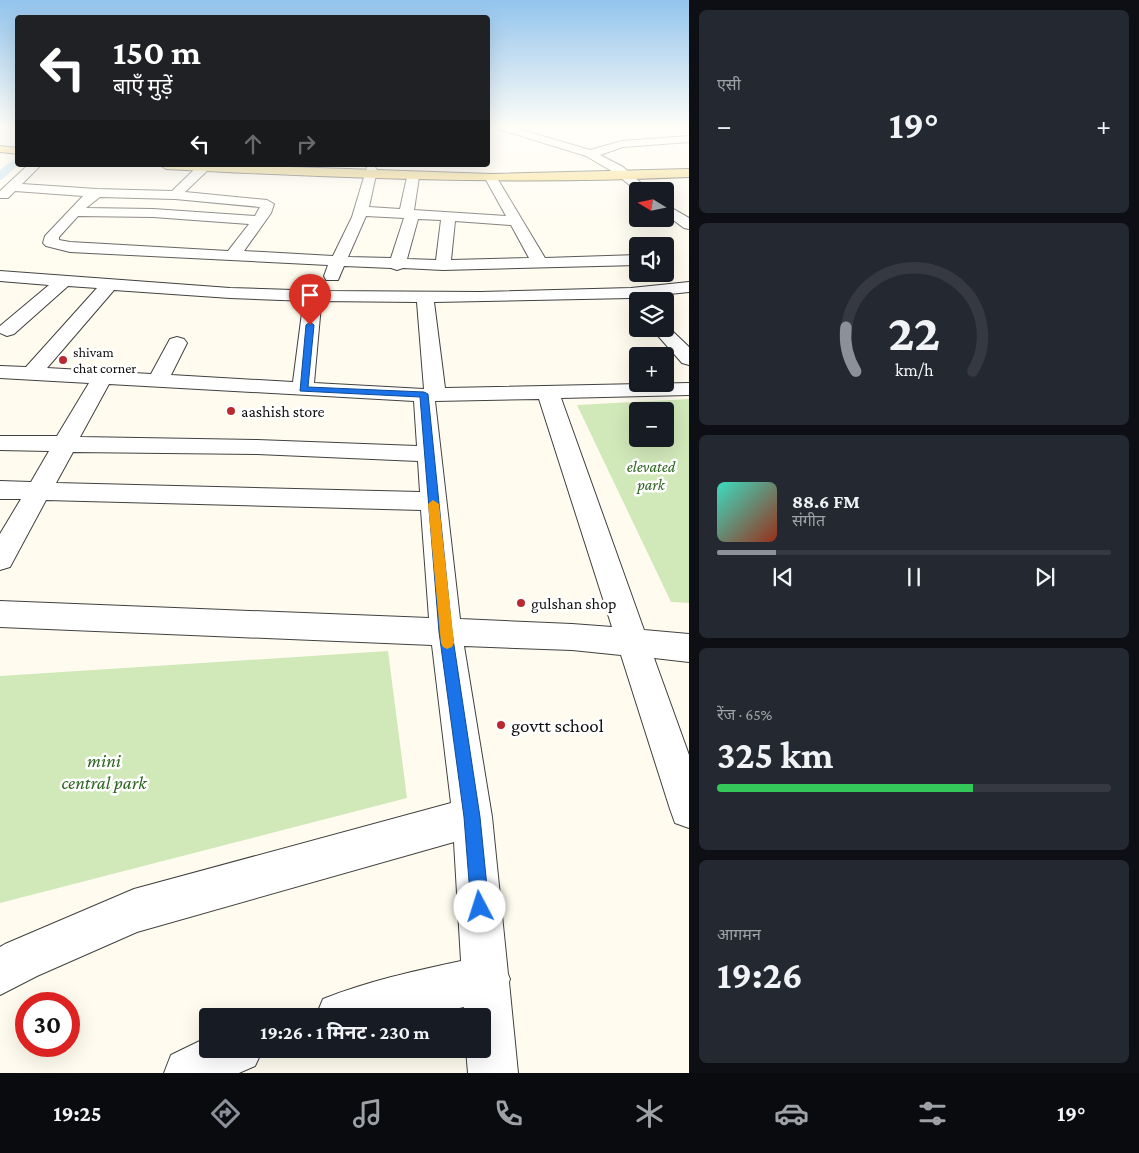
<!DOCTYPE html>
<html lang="hi">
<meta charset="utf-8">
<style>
:root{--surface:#171b24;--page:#242831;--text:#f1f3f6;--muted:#9ea1a6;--line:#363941;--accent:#8c9099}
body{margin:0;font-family:"Crimson Pro","Noto Sans Devanagari",serif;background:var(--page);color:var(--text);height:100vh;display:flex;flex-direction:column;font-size:19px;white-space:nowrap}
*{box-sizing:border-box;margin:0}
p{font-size:16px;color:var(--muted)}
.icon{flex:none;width:28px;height:28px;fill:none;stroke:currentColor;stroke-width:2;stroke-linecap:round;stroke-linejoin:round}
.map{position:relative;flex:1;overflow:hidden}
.drawer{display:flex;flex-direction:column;gap:10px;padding:10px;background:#0d0f14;width:450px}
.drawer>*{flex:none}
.banner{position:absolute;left:15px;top:15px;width:475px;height:152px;border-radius:5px;box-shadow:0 5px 20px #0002;background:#202124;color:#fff;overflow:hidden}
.needle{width:32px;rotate:280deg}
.buttons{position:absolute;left:629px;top:182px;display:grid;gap:10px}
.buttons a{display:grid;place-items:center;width:45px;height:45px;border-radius:5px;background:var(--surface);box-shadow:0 5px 20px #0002;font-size:25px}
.speed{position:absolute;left:15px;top:992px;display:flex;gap:10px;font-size:25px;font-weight:700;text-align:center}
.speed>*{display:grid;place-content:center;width:65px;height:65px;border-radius:50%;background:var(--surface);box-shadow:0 5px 20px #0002;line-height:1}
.speed .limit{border:8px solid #d22;background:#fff;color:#111}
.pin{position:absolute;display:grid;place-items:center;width:42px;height:42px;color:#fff;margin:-51px -21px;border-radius:50% 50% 50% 0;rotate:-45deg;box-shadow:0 0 5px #0007}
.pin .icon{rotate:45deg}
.me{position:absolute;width:55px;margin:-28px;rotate:355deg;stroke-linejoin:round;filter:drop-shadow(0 0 4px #0008)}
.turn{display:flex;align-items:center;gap:18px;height:105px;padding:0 15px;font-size:22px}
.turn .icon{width:65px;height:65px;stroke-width:2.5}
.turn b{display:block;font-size:35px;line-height:42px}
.lanes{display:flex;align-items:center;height:48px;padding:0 15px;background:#0003;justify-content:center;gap:25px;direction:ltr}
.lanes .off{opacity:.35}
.big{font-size:38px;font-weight:700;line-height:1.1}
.drawer .tile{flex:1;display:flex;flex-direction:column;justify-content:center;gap:8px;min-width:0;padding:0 18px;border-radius:8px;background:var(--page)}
.drawer .dial{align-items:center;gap:0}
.dial svg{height:130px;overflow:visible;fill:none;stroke:var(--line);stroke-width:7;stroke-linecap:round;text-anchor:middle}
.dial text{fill:var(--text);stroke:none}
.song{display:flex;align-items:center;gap:15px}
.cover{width:60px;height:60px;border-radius:8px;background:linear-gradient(135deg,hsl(170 70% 55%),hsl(10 70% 35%))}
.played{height:5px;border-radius:2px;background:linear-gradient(90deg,var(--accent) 15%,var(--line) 15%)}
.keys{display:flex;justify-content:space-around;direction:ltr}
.heat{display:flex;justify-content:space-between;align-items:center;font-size:28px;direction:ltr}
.charge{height:8px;border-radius:4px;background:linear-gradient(90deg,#34c759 65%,var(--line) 0)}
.trip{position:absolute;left:199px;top:1008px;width:292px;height:50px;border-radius:5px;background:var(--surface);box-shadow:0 5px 20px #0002;font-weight:700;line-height:50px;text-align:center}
.dock{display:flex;height:80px;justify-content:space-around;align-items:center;background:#090b0e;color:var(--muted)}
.dock .icon{width:35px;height:35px}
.dock .selected{color:var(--accent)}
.dock b{font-size:22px;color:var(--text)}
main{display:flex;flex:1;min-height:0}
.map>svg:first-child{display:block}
</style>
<main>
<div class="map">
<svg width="689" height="1073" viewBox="0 0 689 1073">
<rect width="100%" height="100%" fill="#fffcef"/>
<path fill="#d1e8b9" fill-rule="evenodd" d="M689,399v204l-18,-1 -94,-197zM638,411h27v28h-27z
M388,651l19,147 -407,105v-227z"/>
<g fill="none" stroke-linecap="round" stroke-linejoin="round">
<path fill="#b5dcf4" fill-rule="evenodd" d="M18,156v9l-14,13 -4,2v-10z"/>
<defs>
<path id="minor" d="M497,127h15l78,23 32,-9 67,-5v6l-66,5 -23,8 23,12 27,24 -12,1 -23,-19 -29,-17 -88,-27z
M28,165h13l-19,19 75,5 75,2 27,-26h10l1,2 -2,3 -23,22 82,8 7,4 -3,9 -27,38 89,5 19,-39 15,-50h8l2,3 -8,37 31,2 7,-32 6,-4 6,4 -5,33 92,6 -21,-38 6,-4 6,4 48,80 93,-3v10l-195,5 -40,-2 -6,2 -6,-2 -47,-2 -6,14h-12l-2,-4 4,-11 -258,-13 -24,-6 -3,-3 2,-7 38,-40 -68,-5 -7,7h-8v-7zM100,197l75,2 85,8 -5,9 -102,-7 -67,-1zM78,216l75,1 96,7 -21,27 -158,-9 -11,-2v-3zM366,216l38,2 -13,40 -43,-1zM418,219l23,1 -5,40 -29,-1zM455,221l56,4 18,33 -78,2z
M665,204l24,14v11l-5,-1 -19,-14z
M0,271l230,17 94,3 156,1 151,-4 58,-6v10l-58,6 -197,4 11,86 244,-5v12l-128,3 83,232 45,4v28l-35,-4 35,97v73l-14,-5 -5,-14 -49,-154 -49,-5 -108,-4 28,171 16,157 2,5 -1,3 9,91h-50l-2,-24h16v-33h-18v-9l-43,9h-105l7,-17c45,-18 91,-28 138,-38l-7,-119 -317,90 -100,44 -37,19v-48l5,-3 129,-55 317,-86 -19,-158 -432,-18v-26l429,17 -8,-108 -375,-10 -36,67 -10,3v-36l21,-35h-21v-18l31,1 18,-31 -49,-1v-14h57l32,-53 -89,-5v-12l26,1 71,-79 -29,-2 -54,48 -7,2 -7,-3v-7l49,-41 -49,-4zM114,290l116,8 78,3 -5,4 -10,77 -122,-7 16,-32 -3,-4 -7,-2 -7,2 -19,35 -104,-6zM317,301l100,1 7,87 -110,-6 7,-78zM109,384l305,17 3,45 -160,-6 -177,-3zM539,399l73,228 -40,-3 -112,-5 -25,-218zM73,452l184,2 161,7 2,31 -364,-9z
M665,324l24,23v18l-7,-2 -30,-34h13z
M208,1037v12h55l-8,17 -16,7h-75l7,-18z"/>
<path id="major" d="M0,146l18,2v6l-18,-2z
M160,165h71l261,9 197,-5v8c-175,8 -349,1 -523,-8z"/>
</defs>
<use href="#minor" stroke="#414141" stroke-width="2"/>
<use href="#major" stroke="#1f1f1f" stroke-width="2"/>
<use href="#minor" fill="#fff" fill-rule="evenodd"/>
<use href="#major" fill="#f4d469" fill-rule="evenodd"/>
</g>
<linearGradient id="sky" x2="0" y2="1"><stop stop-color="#93c4ed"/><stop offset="0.46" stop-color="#fffef8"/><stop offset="1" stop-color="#fffef8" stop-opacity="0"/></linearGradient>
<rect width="689" height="277" fill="url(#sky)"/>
<path fill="#1a73e8" stroke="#114b97" d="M310,322l4,3 -6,62 116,5 4,2 24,238 28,185 9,90 -3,6 -6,3 -6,-3 -3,-6 -7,-90 -25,-185 -19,-235 -120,-6 6,-66z"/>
<path fill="#f59e0b" d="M433,500l6,4 15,139 -2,4 -5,2 -4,-2 -2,-4 -13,-139z"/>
<g fill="#ba292f" stroke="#fff" stroke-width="2">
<circle cx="63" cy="360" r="5"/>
<circle cx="231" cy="411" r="5"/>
<circle cx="521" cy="603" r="5"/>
<circle cx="501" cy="725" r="5"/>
</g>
<g text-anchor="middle" stroke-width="5" stroke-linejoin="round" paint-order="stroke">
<g font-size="14" fill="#0e0e0e" stroke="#fff" text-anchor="start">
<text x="73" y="357">shivam<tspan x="73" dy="16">chat corner</tspan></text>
</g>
<g font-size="16" fill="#0e0e0e" stroke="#fff" text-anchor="start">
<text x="241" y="417">aashish store</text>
<text x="531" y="609">gulshan shop</text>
</g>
<g font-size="16" font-style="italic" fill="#2d6420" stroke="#fff">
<text x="651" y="472">elevated<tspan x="651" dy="18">park</tspan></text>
</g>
<g font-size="19" fill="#0e0e0e" stroke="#fff" text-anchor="start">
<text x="511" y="732">govtt school</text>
</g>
<g font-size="19" font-style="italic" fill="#2d6420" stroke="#fff">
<text x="104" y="767">mini<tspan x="104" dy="22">central park</tspan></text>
</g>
</g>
</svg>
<div class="buttons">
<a><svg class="needle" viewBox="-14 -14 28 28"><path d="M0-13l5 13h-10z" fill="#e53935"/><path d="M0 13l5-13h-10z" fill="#9ea1a6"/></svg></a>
<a><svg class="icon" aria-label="sound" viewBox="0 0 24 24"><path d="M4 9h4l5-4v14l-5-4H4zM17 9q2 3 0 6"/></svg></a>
<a><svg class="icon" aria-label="layers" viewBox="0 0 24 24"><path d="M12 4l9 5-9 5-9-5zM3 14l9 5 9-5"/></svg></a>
<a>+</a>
<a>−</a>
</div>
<div class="speed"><div class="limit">30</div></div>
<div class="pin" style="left:310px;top:325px;background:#d93025"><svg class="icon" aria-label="arrive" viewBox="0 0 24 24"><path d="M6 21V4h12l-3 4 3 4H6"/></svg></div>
<svg class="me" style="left:480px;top:907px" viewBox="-20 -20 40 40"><circle r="19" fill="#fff"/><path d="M0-13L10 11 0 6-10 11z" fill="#1a73e8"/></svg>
<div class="trip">19:26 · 1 मिनट · 230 m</div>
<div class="banner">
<div class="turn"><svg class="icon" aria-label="left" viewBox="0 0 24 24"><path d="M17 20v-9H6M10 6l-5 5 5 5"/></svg><div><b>150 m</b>बाएँ मुड़ें</div></div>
<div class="lanes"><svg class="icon" aria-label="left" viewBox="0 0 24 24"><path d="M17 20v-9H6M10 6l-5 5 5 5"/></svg><svg class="icon off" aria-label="ahead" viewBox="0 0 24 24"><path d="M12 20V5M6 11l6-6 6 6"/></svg><svg class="icon off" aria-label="right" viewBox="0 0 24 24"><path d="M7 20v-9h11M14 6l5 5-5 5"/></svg></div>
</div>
</div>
<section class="drawer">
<div class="tile"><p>एसी</p>
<div class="heat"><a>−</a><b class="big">19°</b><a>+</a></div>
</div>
<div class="tile dial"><svg viewBox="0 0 100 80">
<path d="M14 69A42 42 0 1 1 86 69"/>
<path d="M14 69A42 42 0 0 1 8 42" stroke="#8c9099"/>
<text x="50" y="56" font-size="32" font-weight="700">22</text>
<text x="50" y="72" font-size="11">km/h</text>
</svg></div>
<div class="tile">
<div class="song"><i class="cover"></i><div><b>88.6 FM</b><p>संगीत</p></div></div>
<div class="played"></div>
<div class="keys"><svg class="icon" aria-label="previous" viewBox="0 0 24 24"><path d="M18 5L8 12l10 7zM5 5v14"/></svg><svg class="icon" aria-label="pause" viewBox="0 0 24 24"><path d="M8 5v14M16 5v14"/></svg><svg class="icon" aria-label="next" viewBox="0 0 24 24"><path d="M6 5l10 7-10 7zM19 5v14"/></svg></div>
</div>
<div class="tile"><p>रेंज · 65%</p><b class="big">325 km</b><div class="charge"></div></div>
<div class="tile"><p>आगमन</p><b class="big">19:26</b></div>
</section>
</main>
<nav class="dock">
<b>19:25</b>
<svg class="icon selected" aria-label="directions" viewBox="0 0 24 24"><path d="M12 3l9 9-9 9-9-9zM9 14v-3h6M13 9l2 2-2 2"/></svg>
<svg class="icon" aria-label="music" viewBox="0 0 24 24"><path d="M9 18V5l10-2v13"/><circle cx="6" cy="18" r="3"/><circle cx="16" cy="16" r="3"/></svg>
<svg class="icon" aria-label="phone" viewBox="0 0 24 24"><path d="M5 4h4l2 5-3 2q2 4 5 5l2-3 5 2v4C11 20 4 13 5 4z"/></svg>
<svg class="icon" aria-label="climate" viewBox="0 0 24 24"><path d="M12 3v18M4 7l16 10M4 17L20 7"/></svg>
<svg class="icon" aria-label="car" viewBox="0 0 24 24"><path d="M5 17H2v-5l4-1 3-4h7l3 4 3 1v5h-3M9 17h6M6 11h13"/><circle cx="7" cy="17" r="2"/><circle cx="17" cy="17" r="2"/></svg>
<svg class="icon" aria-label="filters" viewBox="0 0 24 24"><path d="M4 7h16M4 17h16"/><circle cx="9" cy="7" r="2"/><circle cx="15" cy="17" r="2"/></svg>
<b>19°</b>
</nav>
